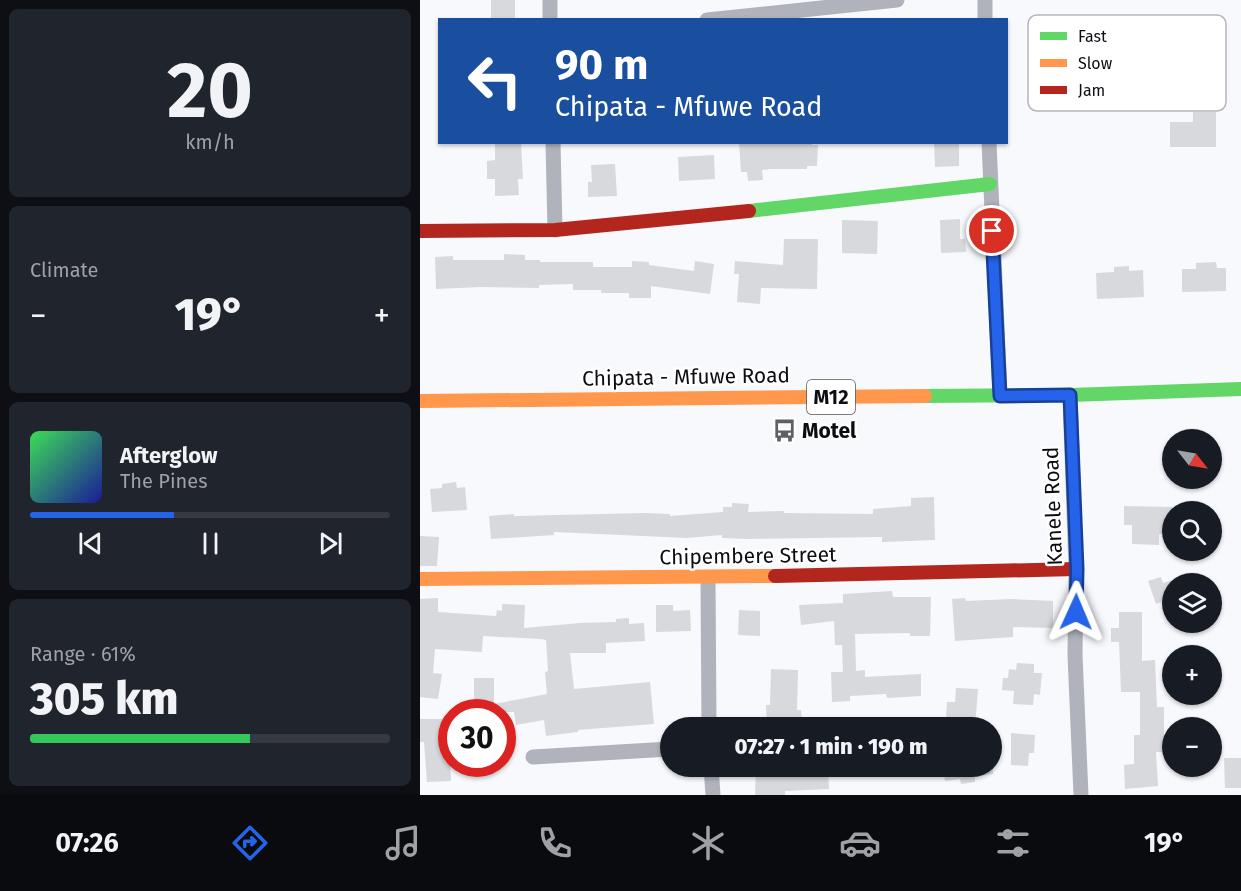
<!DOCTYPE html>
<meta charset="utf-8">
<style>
:root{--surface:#171b24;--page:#20242c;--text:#f1f3f6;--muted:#9ea1a6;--line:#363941;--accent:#2563eb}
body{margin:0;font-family:"Fira Sans",sans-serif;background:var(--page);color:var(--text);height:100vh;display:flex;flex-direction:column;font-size:22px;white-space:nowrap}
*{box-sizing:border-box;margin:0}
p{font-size:20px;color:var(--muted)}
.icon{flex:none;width:33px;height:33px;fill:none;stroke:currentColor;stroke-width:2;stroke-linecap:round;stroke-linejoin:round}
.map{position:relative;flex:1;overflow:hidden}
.sheet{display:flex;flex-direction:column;gap:9px;padding:9px;background:#0d0f14;width:420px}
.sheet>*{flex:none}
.hud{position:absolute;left:18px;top:18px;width:570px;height:126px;border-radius:0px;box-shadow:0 2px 4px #0004;background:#1a4fa0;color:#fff;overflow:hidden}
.needle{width:39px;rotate:121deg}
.fabs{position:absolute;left:742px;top:429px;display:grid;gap:12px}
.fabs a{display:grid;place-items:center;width:60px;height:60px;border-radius:50%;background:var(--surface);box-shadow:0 2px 4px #0004;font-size:30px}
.speed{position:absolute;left:18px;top:699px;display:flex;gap:12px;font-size:30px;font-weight:700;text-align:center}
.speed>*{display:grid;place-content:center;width:78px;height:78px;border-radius:50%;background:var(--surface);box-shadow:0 2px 4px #0004;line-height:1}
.speed .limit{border:9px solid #d22;background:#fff;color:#111}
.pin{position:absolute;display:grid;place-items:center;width:51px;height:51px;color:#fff;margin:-26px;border:3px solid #fff;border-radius:50%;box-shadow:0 2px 6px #0007}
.me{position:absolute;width:66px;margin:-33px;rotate:1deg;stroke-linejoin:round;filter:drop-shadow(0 0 4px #0008)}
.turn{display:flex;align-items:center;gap:21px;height:126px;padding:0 18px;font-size:27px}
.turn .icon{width:78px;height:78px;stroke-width:2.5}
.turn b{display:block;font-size:42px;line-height:51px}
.big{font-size:45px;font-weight:800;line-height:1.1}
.sheet .tile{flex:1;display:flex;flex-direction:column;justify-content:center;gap:9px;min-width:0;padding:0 21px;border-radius:9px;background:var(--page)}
.sheet .dial{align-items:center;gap:0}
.dial b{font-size:78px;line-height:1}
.song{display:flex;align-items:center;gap:18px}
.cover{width:72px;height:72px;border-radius:9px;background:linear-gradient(135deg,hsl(130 70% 55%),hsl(240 70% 35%))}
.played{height:6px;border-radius:3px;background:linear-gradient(90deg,var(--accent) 40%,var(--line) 40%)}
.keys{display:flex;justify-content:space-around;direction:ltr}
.heat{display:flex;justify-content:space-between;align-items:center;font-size:33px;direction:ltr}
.charge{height:9px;border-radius:4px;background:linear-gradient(90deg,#34c759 61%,var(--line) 0)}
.trip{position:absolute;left:240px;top:717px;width:342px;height:60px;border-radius:30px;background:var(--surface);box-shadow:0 2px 4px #0004;font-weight:800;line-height:60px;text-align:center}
.dock{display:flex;height:96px;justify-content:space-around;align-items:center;background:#090b0e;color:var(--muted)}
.dock .icon{width:42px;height:42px}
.dock .on{color:var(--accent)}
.dock b{font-size:27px;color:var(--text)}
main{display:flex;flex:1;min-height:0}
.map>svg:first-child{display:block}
</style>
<main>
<section class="sheet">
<div class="tile dial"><b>20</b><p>km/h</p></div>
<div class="tile"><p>Climate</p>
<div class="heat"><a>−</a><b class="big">19°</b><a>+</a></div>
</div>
<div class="tile">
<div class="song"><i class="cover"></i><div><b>Afterglow</b><p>The Pines</p></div></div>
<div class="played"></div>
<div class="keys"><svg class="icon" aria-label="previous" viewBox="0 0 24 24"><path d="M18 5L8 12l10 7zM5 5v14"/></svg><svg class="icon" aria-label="pause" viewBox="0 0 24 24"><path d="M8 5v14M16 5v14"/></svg><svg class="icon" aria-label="next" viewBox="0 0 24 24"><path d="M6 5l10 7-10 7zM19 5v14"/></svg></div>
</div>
<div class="tile"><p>Range · 61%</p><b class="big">305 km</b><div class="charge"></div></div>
</section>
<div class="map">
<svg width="821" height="795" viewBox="0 0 821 795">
<rect width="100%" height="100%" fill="#f8f9fc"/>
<path fill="#d8d9dd" d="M71,0h24v20h-24z
M773,112h23v35h-46v-25h23z
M75,142h26l2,37h-5l1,16 -24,1v-17h-8v-18l8,-1z
M319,142h73v3h6l-1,21h-10v3h-36l-9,1 1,10 -15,1 -1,-9h-6z
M514,142h25v24l-24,1z
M294,155l1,24 -36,2 -1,-24z
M195,164l2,32 -29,1v-15h4l-1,-17z
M540,219v20h5l1,13 -25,1 -1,-33z
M422,220l36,1 -1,33 -35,-1z
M364,239h34l-1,50 -56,-1 -1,16 -23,-2 2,-28h-5l1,-13 48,4z
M84,254l21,1v5h15v2h53v5h39v-6l17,1v3l45,6 1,-10 19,3 -4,30 -59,-8v12h-22v-5h-28v-3h-28v-6l-34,1v3l-58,-1 -45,2 -1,-32 18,-1v4h51z
M796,262l1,6h9v23l-44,1v-23h14v-6z
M709,266v5l14,-1 1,27 -47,2 -1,-26 18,-1v-5z
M36,482l1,6 8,-1 2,23 -35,2 -2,-23 12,-1v-4z
M514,497l1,43 -53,2v-5l-135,2 -25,-1v-3l-35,3 -133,-6v3l-63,4 -2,-23 25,-2v2l131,-3 25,1v2l53,-4v-5h9v-4l17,1 -1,8 36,-1v2l89,1v-5l38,-3v-8z
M704,506l49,1v27h-14v11l-27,-1v-19h-8z
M0,536l19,1 -2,29h-17z
M741,577l2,6 10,-3v18l-17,6 -8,-23z
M472,591l1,6h38l-1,39h-20v-3l-55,1 1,37 9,-1v7l56,-3v22l-34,2 -1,-4 -36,2v5l-18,1 -1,-30h12l-1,-27h-7l-1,-24 -33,4 -2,-20 44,-2v-9z
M18,598v14l58,4 1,-6 5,1v-7l23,1 -1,23 56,-5 36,-1v-3l13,-1v6l15,-1 1,18 -39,2v10h-36l4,36 76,-7 4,42 -76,6v2l-32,4 -2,-16 -28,5 -2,-13h-29v-6l-11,-2v-26h20v26l53,-10 -2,-22 3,-1 -2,-31 -6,-1 -57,-3 -1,16 -47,-3 -2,24 9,1 -4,25 -18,-2v-98z
M545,598l1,3 46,-2 41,2v27l-40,-1v10l-58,4 -3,-42z
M236,605h17v6l17,-1 1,21 -35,1z
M319,610l21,1v25l-22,-1z
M699,612h23v49l13,-1 2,47h7v30h5v15h-13l2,34 -33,3 -1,-24 10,-1v-29h6v-43h-19l-2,-50h-8v-14h8z
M597,663l17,1v9h8l-2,22 -6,-1 -1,11 -20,-1 1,-13 -12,-1 1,-12h5l1,-9 7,1z
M351,669l27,1 -1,40h4l1,18h-35l-1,-23h4z
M536,688l22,1 -3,39h-25v-10h-4l1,-16h8z
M0,719h29l2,62 -24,1 -3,-40h-4z
M591,733l24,2 -1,18h-5l-1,13 -17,-1z
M804,758h17v30h-16z
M336,766h72l1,23 -44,2v4h-30z
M523,766h50v8l-18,3v5l-14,2 -1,-5 -15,2z"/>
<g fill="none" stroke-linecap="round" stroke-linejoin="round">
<path stroke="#b1b3bc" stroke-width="15" d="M130,0v20
M565,0v20
M287,20l190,-20
M133,142l2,88
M569,142l11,253
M650,395l6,174 -1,86 6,140
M288,578l1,150
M113,757l137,-8
M291,766l2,29"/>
<path stroke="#63d668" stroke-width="14" d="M329,211l241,-27
M505,396l145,-1 171,-6"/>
<path stroke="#ff974d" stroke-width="14" d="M0,401l505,-5
M0,579l355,-3"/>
<path stroke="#b3261e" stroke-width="14" d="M0,231l135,-1 194,-19
M355,576l301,-7"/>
</g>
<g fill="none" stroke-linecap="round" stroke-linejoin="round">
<defs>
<path id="route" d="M572,231l8,165 70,-1 7,174 -1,43"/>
</defs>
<use href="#route" stroke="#184099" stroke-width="15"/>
<use href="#route" stroke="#2563eb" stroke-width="10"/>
</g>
<defs>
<symbol id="bus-bare" viewBox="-9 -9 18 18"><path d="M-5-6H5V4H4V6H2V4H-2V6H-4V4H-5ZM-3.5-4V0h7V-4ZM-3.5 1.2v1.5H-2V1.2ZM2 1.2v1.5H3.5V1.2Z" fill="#5f6064" stroke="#fff" stroke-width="2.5" paint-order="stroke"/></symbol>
</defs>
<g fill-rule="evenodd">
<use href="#bus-bare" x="348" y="414" width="33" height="33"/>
</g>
<g text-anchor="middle" stroke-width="5" stroke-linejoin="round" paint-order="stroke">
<rect fill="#fff" stroke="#555659" stroke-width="1.5" x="387" y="380" width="48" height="34" rx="4.5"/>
<g font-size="20" font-weight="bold" fill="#0c0d12">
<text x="411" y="404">M12</text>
</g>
<g font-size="21" fill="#0c0d12" stroke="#fff">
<text transform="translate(266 377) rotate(-1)" y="7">Chipata - Mfuwe Road</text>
<text transform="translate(633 506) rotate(-92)" y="7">Kanele Road</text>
<text transform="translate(328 556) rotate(-1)" y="7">Chipembere Street</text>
</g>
<g font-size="21" font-weight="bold" fill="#0c0d12" stroke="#fff" text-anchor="start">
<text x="382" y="438">Motel</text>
</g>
</g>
<rect x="608" y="15" width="198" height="96" rx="9" fill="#fff" stroke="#b6b6b8" stroke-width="1.5"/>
<rect x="620" y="32" width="27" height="8" fill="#63d668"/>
<rect x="620" y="59" width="27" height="8" fill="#ff974d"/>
<rect x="620" y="86" width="27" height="8" fill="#b3261e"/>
<g font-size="16" fill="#0c0d12">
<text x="658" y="42">Fast</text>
<text x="658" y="69">Slow</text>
<text x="658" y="96">Jam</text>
</g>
</svg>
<div class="fabs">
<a><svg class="needle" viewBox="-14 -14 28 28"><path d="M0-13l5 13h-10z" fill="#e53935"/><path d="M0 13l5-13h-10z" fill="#9ea1a6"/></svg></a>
<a><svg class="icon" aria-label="search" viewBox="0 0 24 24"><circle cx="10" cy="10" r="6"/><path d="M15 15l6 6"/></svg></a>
<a><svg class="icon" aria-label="layers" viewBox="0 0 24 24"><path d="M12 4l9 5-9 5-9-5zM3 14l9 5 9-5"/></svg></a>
<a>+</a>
<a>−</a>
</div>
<div class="speed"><div class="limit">30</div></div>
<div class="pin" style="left:572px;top:231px;background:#d93025"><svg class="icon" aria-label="arrive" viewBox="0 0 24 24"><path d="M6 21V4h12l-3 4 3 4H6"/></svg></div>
<svg class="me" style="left:656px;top:612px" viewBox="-20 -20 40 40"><path d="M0-17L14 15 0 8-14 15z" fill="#2563eb" stroke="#fff" stroke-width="4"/></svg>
<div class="trip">07:27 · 1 min · 190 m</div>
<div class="hud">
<div class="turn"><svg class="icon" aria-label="left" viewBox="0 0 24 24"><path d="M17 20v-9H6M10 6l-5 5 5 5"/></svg><div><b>90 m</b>Chipata - Mfuwe Road</div></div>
</div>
</div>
</main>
<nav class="dock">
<b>07:26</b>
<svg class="icon on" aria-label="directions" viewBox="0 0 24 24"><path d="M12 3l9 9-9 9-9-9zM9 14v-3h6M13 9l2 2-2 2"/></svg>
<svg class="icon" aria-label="music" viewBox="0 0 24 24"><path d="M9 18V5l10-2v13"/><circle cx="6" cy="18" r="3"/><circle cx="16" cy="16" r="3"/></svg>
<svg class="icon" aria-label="phone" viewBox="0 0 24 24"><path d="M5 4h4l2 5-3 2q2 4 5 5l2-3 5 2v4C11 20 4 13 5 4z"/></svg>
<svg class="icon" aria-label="climate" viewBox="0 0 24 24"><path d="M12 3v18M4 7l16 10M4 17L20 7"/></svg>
<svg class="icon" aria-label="car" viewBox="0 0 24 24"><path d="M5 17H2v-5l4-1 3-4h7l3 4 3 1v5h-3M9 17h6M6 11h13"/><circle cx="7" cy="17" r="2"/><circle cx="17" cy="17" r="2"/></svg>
<svg class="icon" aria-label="filters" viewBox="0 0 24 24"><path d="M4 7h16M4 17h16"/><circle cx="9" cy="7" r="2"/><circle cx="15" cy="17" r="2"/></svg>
<b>19°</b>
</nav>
